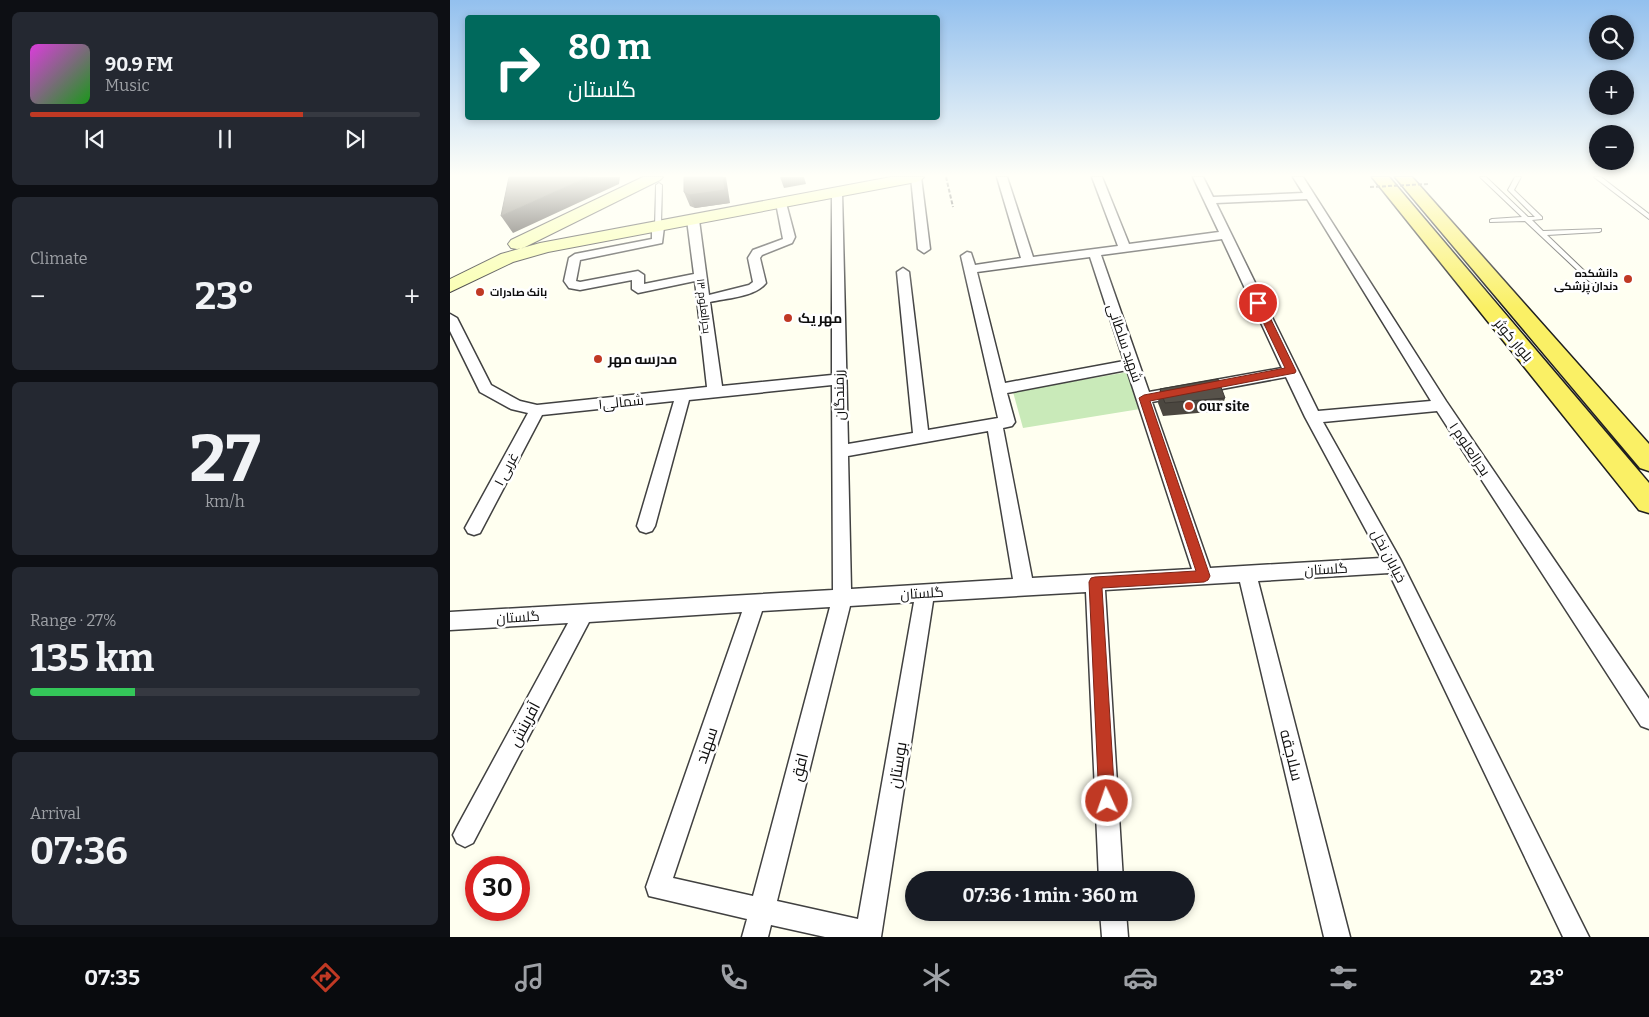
<!DOCTYPE html>
<meta charset="utf-8">
<style>
:root{--surface:#171b24;--page:#242831;--text:#f1f3f6;--muted:#9ea1a6;--line:#363941;--accent:#c03924}
body{margin:0;font-family:Bitter,Cairo,serif;background:var(--page);color:var(--text);height:100vh;display:flex;flex-direction:column;font-size:19px;white-space:nowrap}
*{box-sizing:border-box;margin:0}
p{font-size:16px;color:var(--muted)}
.icon{flex:none;width:28px;height:28px;fill:none;stroke:currentColor;stroke-width:2;stroke-linecap:round;stroke-linejoin:round}
.map{position:relative;flex:1;overflow:hidden}
.sheet{display:flex;flex-direction:column;gap:12px;padding:12px;background:#0d0f14;width:450px}
.sheet>*{flex:none}
.hud{position:absolute;left:15px;top:15px;width:475px;height:105px;border-radius:5px;box-shadow:0 2px 8px #0003;background:#00695c;color:#fff;overflow:hidden}
.buttons{position:absolute;left:1139px;top:15px;display:grid;gap:10px}
.buttons a{display:grid;place-items:center;width:45px;height:45px;border-radius:50%;background:var(--surface);box-shadow:0 2px 8px #0003;font-size:25px}
.speed{position:absolute;left:15px;top:856px;display:flex;gap:10px;font-size:25px;font-weight:700;text-align:center}
.speed>*{display:grid;place-content:center;width:65px;height:65px;border-radius:50%;background:var(--surface);box-shadow:0 2px 8px #0003;line-height:1}
.speed .limit{border:8px solid #d22;background:#fff;color:#111}
.pin{position:absolute;display:grid;place-items:center;width:42px;height:42px;color:#fff;margin:-21px;border:2px solid #fff;border-radius:50%;box-shadow:0 1px 5px #0007}
.me{position:absolute;width:55px;margin:-28px;rotate:357deg;stroke-linejoin:round;filter:drop-shadow(0 0 4px #0008)}
.turn{display:flex;align-items:center;gap:18px;height:105px;padding:0 20px;font-size:22px}
.turn .icon{width:65px;height:65px;stroke-width:2.5}
.turn b{display:block;font-size:35px;line-height:42px}
.big{font-size:38px;font-weight:700;line-height:1.1}
.sheet .card{flex:1;display:flex;flex-direction:column;justify-content:center;gap:8px;min-width:0;padding:0 18px;border-radius:8px;background:var(--page)}
.sheet .dial{align-items:center;gap:0}
.dial b{font-size:65px;line-height:1}
.song{display:flex;align-items:center;gap:15px}
.cover{width:60px;height:60px;border-radius:8px;background:linear-gradient(135deg,hsl(300 70% 55%),hsl(120 70% 35%))}
.played{height:5px;border-radius:2px;background:linear-gradient(90deg,var(--accent) 70%,var(--line) 70%)}
.keys{display:flex;justify-content:space-around;direction:ltr}
.heat{display:flex;justify-content:space-between;align-items:center;font-size:28px;direction:ltr}
.charge{height:8px;border-radius:4px;background:linear-gradient(90deg,#34c759 27%,var(--line) 0)}
.trip{position:absolute;left:455px;top:871px;width:290px;height:50px;border-radius:25px;background:var(--surface);box-shadow:0 2px 8px #0003;font-weight:700;line-height:50px;text-align:center}
.tabs{display:flex;height:80px;justify-content:space-around;align-items:center;background:#090b0e;color:var(--muted)}
.tabs .icon{width:35px;height:35px}
.tabs .on{color:var(--accent)}
.tabs b{font-size:22px;color:var(--text)}
main{display:flex;flex:1;min-height:0}
.map>svg:first-child{display:block}
</style>
<main>
<section class="sheet">
<div class="card">
<div class="song"><i class="cover"></i><div><b>90.9 FM</b><p>Music</p></div></div>
<div class="played"></div>
<div class="keys"><svg class="icon" aria-label="previous" viewBox="0 0 24 24"><path d="M18 5L8 12l10 7zM5 5v14"/></svg><svg class="icon" aria-label="pause" viewBox="0 0 24 24"><path d="M8 5v14M16 5v14"/></svg><svg class="icon" aria-label="next" viewBox="0 0 24 24"><path d="M6 5l10 7-10 7zM19 5v14"/></svg></div>
</div>
<div class="card"><p>Climate</p>
<div class="heat"><a>−</a><b class="big">23°</b><a>+</a></div>
</div>
<div class="card dial"><b>27</b><p>km/h</p></div>
<div class="card"><p>Range · 27%</p><b class="big">135 km</b><div class="charge"></div></div>
<div class="card"><p>Arrival</p><b class="big">07:36</b></div>
</section>
<div class="map">
<svg width="1199" height="937" viewBox="0 0 1199 937">
<rect width="100%" height="100%" fill="#fffff0"/>
<path fill="#c9eab9" d="M678,372l12,37 -117,19 -10,-36z"/>
<g fill="none" stroke-linecap="round" stroke-linejoin="round">
<defs>
<path id="lane" d="M1030,177h6l42,40h7l-27,-27 7,-13h6l-7,13 28,27v2l-10,1 11,11 58,-2v2l-2,1 -52,3 48,46v2h-4l-66,-62 -35,1v-2l2,-1 30,-2z
M1144,177h7l48,37v5z
M209,183l3,2 -1,42 -3,2 -3,-2 1,-42z"/>
<path id="street" d="M461,177h10l9,72 -6,4 -6,-4z
M547,177h10l26,80 85,-11 -26,-69h10l27,67 90,-12 -26,-55h10l10,20 90,-4 -10,-16h10l143,224 203,298v30l-8,-3 -204,-315 -114,11 77,137 189,378h-26l-174,-364 -131,8 92,356h-26l-84,-355 -135,8 18,290h-24l-13,-288 -153,9 -52,336h-56l-54,-12 -3,12h-26l5,-18 -98,-23 -3,-9 96,-275 -153,10 -116,221 -8,4 -8,-4 -4,-8 4,-8 111,-204 -118,7v-18l383,-22 -1,-205 -143,15 -34,126 -3,5 -6,2 -6,-2 -3,-5 37,-125 -132,14 -62,118 -6,2 -6,-2 -3,-5 63,-115 -17,-4 -31,-17 -30,-61v-17l7,4 34,67 29,16 17,4 170,-18 -12,-106 -57,12 -6,-4v-9l-52,10 -11,-2 -5,-7 5,-23 6,-4 77,-15v-12l6,-3 6,3 -2,16 -82,17 -4,21 4,1 58,-11 6,4v9l50,-10 -7,-54 6,-3 6,3 10,75 40,-10 4,-3 -5,-24 5,-8 30,-11 -7,-36 5,-3 5,3 9,34 -3,6 -30,12 -2,3 6,25c-11,14 -39,15 -56,19l12,84 110,-11v-183l5,-3 5,3 6,252 65,-11 -16,-161 6,-4 6,4 19,158 70,-12 -37,-162 6,-4 4,1 4,12 46,-7zM857,199l124,202 -113,10 -102,-208zM772,239l60,129 -133,24 -48,-137zM640,257l34,104 -119,22 -28,-111zM677,370l65,199 -160,9 -29,-150 9,-2 3,-4 -8,-29zM836,377l19,40 76,141 -171,10 -58,-166zM538,431l25,148 -162,10 -3,-133zM464,602l-56,317 -81,-18 73,-295zM380,607l-77,289 -80,-18 89,-267z
M650,912h26l2,25h-26z"/>
<path id="secondary" d="M193,177h20l-3,3 -137,68 -6,1 -6,-1 -3,-4 3,-4z
M441,177h33l-3,3 -5,2 -368,70 -35,10 -63,30v-13l51,-25 39,-11z"/>
<path id="primary" d="M922,177h17l260,306v30l-10,-3z
M945,177h17l237,267v27l-9,-3z"/>
</defs>
<use href="#lane" stroke="#414141" stroke-width="2"/>
<use href="#street" stroke="#414141" stroke-width="3"/>
<use href="#secondary" stroke="#303030" stroke-width="2"/>
<use href="#primary" stroke="#1f1f1f" stroke-width="3"/>
<path stroke="#303030" stroke-width="2" stroke-dasharray="4 2" stroke-linecap="butt" d="M496,177l7,30"/>
<use href="#lane" fill="#fff" fill-rule="evenodd"/>
<use href="#street" fill="#fff" fill-rule="evenodd"/>
<use href="#secondary" fill="#f9ffab" fill-rule="evenodd"/>
<use href="#primary" fill="#faf065" fill-rule="evenodd"/>
<path stroke="#303030" stroke-width="2" stroke-dasharray="4 2" stroke-linecap="butt" d="M920,187l58,-3"/>
</g>
<path fill="#4b4740" d="M234,192l46,11 -35,5 -5,-2z
M710,389l65,9 -4,13 -58,5 -5,-13z"/>
<path fill="#3d3934" d="M138,177h32l-1,7 -106,49 -12,-17z
M273,177h3l4,26 -35,5 -6,-13z
M330,177h24l2,7 -22,4z"/>
<path fill="#57524a" stroke="#3d3934" d="M59,177h79l-87,39z
M234,177h39l2,13 -36,5 -5,-3z
M768,379l7,19 -60,5 -5,-14z"/>
<linearGradient id="sky" x2="0" y2="1"><stop stop-color="#93c0ee"/><stop offset="0.57" stop-color="#fffff8"/><stop offset="1" stop-color="#fffff8" stop-opacity="0"/></linearGradient>
<rect width="1199" height="308" fill="url(#sky)"/>
<path fill="#c03924" stroke="#7d2517" d="M808,300l5,3 33,68 -1,2 -145,28 60,175 -2,4 -4,2 -102,6 13,213 -2,5 -6,3 -6,-3 -2,-5 -10,-219 2,-4 4,-1 101,-6 -57,-173 5,-3 141,-27 -31,-65z"/>
<g fill="#c03924" stroke="#fff" stroke-width="2">
<circle cx="1178" cy="279" r="5"/>
<circle cx="30" cy="292" r="5"/>
<circle cx="338" cy="318" r="5"/>
<circle cx="148" cy="359" r="5"/>
<circle cx="739" cy="406" r="5"/>
</g>
<g text-anchor="middle" stroke-width="5" stroke-linejoin="round" paint-order="stroke">
<g font-size="11" font-weight="bold" fill="#0e0e0e" stroke="#fff" text-anchor="end">
<text x="1168" y="277">دانشکده<tspan x="1168" dy="13">دندان پزشکی</tspan></text>
<text x="40" y="296" text-anchor="start">بانک صادرات</text>
</g>
<g font-size="11" fill="#0e0e0e" stroke="#fff">
<text transform="translate(254 306) rotate(83)" y="4">بحرالعلوم ۱۳</text>
</g>
<g font-size="14" font-weight="bold" fill="#0e0e0e" stroke="#fff" text-anchor="start">
<text x="348" y="323">مهر یک</text>
<text x="158" y="364">مدرسه مهر</text>
<text x="749" y="411">our site</text>
</g>
<g font-size="14" fill="#0e0e0e" stroke="#fff">
<text transform="translate(1064 340) rotate(50)" y="5">بلوار کوثر</text>
<text transform="translate(675 343) rotate(71)" y="5">شهید سلطانی</text>
<text transform="translate(389 395) rotate(-91)" y="5">رزمندگان</text>
<text transform="translate(171 402) rotate(-6)" y="5">شمالی۱</text>
<text transform="translate(1020 449) rotate(56)" y="5">بحرالعلوم ۱</text>
<text transform="translate(56 469) rotate(-62)" y="5">غربی ۱</text>
<text transform="translate(939 556) rotate(62)" y="5">خیابان نخل</text>
<text transform="translate(876 569) rotate(-3)" y="5">گلستان</text>
<text transform="translate(472 593) rotate(-3)" y="5">گلستان</text>
<text transform="translate(68 617) rotate(-3)" y="5">گلستان</text>
</g>
<g font-size="16" fill="#0e0e0e" stroke="#fff">
<text transform="translate(74 724) rotate(-62)" y="6">آفرینش</text>
<text transform="translate(256 745) rotate(-71)" y="6">سهند</text>
<text transform="translate(842 755) rotate(76)" y="6">سلاجقه</text>
<text transform="translate(447 765) rotate(-81)" y="6">بوستان</text>
<text transform="translate(349 767) rotate(-76)" y="6">افق</text>
</g>
</g>
</svg>
<div class="buttons">
<a><svg class="icon" aria-label="search" viewBox="0 0 24 24"><circle cx="10" cy="10" r="6"/><path d="M15 15l6 6"/></svg></a>
<a>+</a>
<a>−</a>
</div>
<div class="speed"><div class="limit">30</div></div>
<div class="pin" style="left:808px;top:303px;background:#d93025"><svg class="icon" aria-label="arrive" viewBox="0 0 24 24"><path d="M6 21V4h12l-3 4 3 4H6"/></svg></div>
<svg class="me" style="left:657px;top:801px" viewBox="-20 -20 40 40"><circle r="17" fill="#c03924" stroke="#fff" stroke-width="3"/><path d="M0-11L8 9 0 5-8 9z" fill="#fff"/></svg>
<div class="trip">07:36 · 1 min · 360 m</div>
<div class="hud">
<div class="turn"><svg class="icon" aria-label="right" viewBox="0 0 24 24"><path d="M7 20v-9h11M14 6l5 5-5 5"/></svg><div><b>80 m</b>گلستان</div></div>
</div>
</div>
</main>
<nav class="tabs">
<b>07:35</b>
<svg class="icon on" aria-label="directions" viewBox="0 0 24 24"><path d="M12 3l9 9-9 9-9-9zM9 14v-3h6M13 9l2 2-2 2"/></svg>
<svg class="icon" aria-label="music" viewBox="0 0 24 24"><path d="M9 18V5l10-2v13"/><circle cx="6" cy="18" r="3"/><circle cx="16" cy="16" r="3"/></svg>
<svg class="icon" aria-label="phone" viewBox="0 0 24 24"><path d="M5 4h4l2 5-3 2q2 4 5 5l2-3 5 2v4C11 20 4 13 5 4z"/></svg>
<svg class="icon" aria-label="climate" viewBox="0 0 24 24"><path d="M12 3v18M4 7l16 10M4 17L20 7"/></svg>
<svg class="icon" aria-label="car" viewBox="0 0 24 24"><path d="M5 17H2v-5l4-1 3-4h7l3 4 3 1v5h-3M9 17h6M6 11h13"/><circle cx="7" cy="17" r="2"/><circle cx="17" cy="17" r="2"/></svg>
<svg class="icon" aria-label="filters" viewBox="0 0 24 24"><path d="M4 7h16M4 17h16"/><circle cx="9" cy="7" r="2"/><circle cx="15" cy="17" r="2"/></svg>
<b>23°</b>
</nav>
